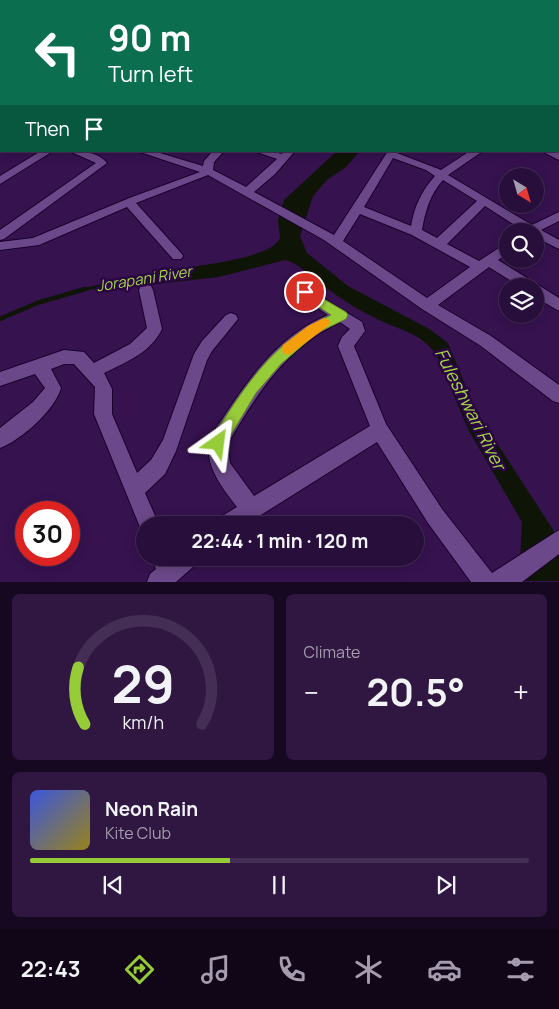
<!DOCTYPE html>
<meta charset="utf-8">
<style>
:root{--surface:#280e3b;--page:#301742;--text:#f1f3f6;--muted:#a59caf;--line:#442e55;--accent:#97cc39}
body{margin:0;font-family:Manrope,sans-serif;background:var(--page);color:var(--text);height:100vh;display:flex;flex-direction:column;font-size:19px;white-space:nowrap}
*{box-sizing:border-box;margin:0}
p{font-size:16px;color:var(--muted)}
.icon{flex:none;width:28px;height:28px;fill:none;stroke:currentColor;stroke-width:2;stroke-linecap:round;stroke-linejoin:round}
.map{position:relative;height:582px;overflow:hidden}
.sheet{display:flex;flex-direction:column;gap:12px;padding:12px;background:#160820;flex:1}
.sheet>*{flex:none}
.top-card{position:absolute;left:0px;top:0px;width:560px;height:152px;box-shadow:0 2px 12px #0003,0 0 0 1px var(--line);background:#0b6e4f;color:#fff;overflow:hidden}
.needle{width:32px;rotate:143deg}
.tools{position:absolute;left:499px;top:168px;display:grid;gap:10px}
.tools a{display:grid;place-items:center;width:45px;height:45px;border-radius:50%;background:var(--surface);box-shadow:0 2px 12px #0003,0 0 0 1px var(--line);font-size:25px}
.speed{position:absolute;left:15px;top:501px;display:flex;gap:10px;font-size:25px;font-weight:700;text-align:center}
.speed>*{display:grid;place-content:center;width:65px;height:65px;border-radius:50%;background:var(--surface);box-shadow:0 2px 12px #0003,0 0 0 1px var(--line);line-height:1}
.speed .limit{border:8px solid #d22;background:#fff;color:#111}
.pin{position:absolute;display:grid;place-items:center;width:42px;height:42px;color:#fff;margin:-21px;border:2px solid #fff;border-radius:50%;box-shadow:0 1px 5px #0007}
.me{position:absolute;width:55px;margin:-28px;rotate:31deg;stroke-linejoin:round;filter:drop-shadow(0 0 4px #0008)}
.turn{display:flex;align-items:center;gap:18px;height:105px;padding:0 25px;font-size:22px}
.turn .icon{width:65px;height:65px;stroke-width:2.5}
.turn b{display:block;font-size:35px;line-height:42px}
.then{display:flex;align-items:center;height:48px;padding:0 25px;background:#0003;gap:10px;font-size:19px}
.big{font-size:38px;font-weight:700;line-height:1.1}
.sheet .card{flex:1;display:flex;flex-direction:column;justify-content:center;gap:8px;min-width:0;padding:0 18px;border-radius:8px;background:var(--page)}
.sheet .dial{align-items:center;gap:0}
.dial svg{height:130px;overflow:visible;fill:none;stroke:var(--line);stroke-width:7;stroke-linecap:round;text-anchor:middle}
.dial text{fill:var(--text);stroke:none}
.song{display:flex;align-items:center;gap:15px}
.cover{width:60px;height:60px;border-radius:8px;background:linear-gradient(135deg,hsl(230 70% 55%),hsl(50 70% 35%))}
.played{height:5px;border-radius:2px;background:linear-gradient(90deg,var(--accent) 40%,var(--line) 40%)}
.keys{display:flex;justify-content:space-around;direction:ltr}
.heat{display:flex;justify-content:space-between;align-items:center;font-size:28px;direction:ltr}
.sheet .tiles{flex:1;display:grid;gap:12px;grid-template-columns:1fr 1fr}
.card:last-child{grid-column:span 2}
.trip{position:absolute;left:136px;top:516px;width:288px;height:50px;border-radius:25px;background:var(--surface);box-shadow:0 2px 12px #0003,0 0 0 1px var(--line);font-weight:700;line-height:50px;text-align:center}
.menu{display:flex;height:80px;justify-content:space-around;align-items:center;background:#100618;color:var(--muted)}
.menu .icon{width:35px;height:35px}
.menu .current{color:var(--accent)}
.menu b{font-size:22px;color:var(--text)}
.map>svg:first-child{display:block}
</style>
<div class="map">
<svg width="559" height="582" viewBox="0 0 559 582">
<rect width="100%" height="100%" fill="#36124f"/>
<path fill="#421a5d" d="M0,0h230l-229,1 -1,118z"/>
<path fill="#0e1506" d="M337,151h23l-14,16 -19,13 -14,16 -13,40 7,17 41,33 83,44 17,13 28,68 76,117 7,17v36h-40l3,-59 -53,-91 -33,-77c-16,-22 -38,-24 -61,-36 -17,-8 -33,-19 -49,-30 -13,-8 -26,-25 -41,-28l-66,17 -72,8 7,-14c24,-3 117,-10 126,-33l-2,-18 6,-20z"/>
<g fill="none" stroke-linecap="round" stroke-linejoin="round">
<path stroke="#0e1506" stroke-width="3" d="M81,290l75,-15"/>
<path stroke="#0e1506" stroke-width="4.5" d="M0,319l37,-16 48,-14"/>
</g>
<path fill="#f8adf5" stroke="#ae79ac" d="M362,0h27l-3,1h-28z"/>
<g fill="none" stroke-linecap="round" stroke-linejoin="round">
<defs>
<path id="service" d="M0,45h1v2h-1z
M0,51h1v3h-1z"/>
<path id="minor" d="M442,0h11l1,1h-10z
M479,0h6v1h-5z
M498,0h6l1,1h-6z
M41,151h12l-53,33v-8z
M69,151c13,0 29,1 38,12l-103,76 -4,1v-10l96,-67z
M137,151h16l50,15 1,-5 9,-10h11l-10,11 -1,8 33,17 31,-28 -23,-8h16l12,3 2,-3h11l-20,23 -21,18 80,43 54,-84h10l-1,2 44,17 29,-19h13l-35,24 84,50 27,-13v9l-18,9 18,10v9l-24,-12v-6h-11l-39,-25 -38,38 32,17 29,-19v11l-10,7 61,38v13l-24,-14v-11h-16l-30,-19 -51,38 53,31 68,49v18l-6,-2 -72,-55 -59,-37 -98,-69 -116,-65 -72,28 45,50 2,3 -2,3h-8l-46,-52 -88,38 -39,5v-8l33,-4 99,-41 68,-25zM393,158l33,12 9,6c-13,14 -21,31 -24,50l-47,-19zM443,180l34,21 -40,37 -15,-8c3,-18 8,-36 21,-50zM360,214l52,21 58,32 -43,31 -84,-57z
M543,151l16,2v7l-14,-7z
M146,285l5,1 2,4 9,39c-11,23 -35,33 -58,44l8,16v25l25,59 14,-13 12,-20 31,-86 8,-13 24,-26 5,-2 5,2 2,4 -26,32 -5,9 -31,91 -11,23 -20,19 14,32h-14v9l-3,-2 -48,-118 1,-27 -21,-23h-10l-13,5 10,19c-6,22 -40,52 -61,60v-20l33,-26 12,-14 -10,-14 -35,12v-14l64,-22 20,2 10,11 36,-19 17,-16 -8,-38 2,-4z
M305,287l57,35 3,9 -11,15 32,78 56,85 50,64 67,-43v24l-37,28h-51l-43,-59 -51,-81 -132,83h-29l3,-7 18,-11c-13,-17 -31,-39 -28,-62 1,-11 11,-22 16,-30 27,-41 57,-81 103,-100l-28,-19 -2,-4 2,-4zM340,322l10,7 -8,8 -4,9 32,80 -116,70 -24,-33 -3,-18c29,-50 59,-98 113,-123z
M151,558h46l-3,8 -18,16h-29l3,-8 6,-5z"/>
<path id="secondary" d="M0,124h1v6h-1z"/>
</defs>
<use href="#service" stroke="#1b012d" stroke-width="2"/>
<use href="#minor" stroke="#1b012d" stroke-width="2"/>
<use href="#secondary" stroke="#1b012d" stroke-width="2"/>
<use href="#service" fill="#6b4889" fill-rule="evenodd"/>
<use href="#minor" fill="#6b4889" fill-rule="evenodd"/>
<use href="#secondary" fill="#8d5f73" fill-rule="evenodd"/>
<defs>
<path id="rail" d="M97,1l6,-1"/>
</defs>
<use href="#rail" stroke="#a790ba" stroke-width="2.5"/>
<use href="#rail" stroke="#2c0644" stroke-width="2" stroke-dasharray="5" stroke-linecap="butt"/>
</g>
<path fill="#97cc39" stroke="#628525" d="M305,288l41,24 2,3 -2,4 -29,14 -36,31 -25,29 -33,55 -5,3 -6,-3 -2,-5 2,-5c33,-52 61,-97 119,-123l-30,-20 -2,-3 2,-3z"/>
<path fill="#f59e0b" d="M324,318l5,2 2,3c-2,3 -33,25 -39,30l-4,2 -5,-2 -1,-4 1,-4 25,-19z"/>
<g text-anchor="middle" stroke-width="5" stroke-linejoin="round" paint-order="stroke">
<g font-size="15" font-style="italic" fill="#a1d93e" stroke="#2c0644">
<text transform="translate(144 279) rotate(-9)" y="5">Jorapani River</text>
</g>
<g font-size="18" font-style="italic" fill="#a1d93e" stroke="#2c0644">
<text transform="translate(470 409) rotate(63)" y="6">Fuleshwari River</text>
</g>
</g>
</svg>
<div class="tools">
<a><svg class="needle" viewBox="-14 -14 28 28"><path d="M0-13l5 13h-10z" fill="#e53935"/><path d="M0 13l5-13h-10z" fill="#a59caf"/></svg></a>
<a><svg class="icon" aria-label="search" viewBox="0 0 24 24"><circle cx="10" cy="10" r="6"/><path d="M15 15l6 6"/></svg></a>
<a><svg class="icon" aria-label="layers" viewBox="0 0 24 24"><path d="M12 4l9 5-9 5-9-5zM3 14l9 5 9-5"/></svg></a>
</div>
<div class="speed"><div class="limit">30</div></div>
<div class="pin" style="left:305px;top:292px;background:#d93025"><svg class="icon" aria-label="arrive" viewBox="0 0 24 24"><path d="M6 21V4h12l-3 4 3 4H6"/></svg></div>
<svg class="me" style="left:218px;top:443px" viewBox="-20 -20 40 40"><path d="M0-17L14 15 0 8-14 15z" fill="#97cc39" stroke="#fff" stroke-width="4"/></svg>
<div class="trip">22:44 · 1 min · 120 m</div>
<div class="top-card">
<div class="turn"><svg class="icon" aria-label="left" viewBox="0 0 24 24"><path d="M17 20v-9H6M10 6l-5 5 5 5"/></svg><div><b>90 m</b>Turn left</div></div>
<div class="then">Then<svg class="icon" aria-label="arrive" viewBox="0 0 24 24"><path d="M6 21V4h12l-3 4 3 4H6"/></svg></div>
</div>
</div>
<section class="sheet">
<div class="tiles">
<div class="card dial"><svg viewBox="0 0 100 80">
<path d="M14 69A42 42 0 1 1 86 69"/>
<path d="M14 69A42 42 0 0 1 10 34" stroke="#97cc39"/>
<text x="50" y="56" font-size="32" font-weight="700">29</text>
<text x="50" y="72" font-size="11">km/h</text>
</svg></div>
<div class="card"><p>Climate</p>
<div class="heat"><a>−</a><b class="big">20.5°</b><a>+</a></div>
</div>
<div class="card">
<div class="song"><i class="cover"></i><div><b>Neon Rain</b><p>Kite Club</p></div></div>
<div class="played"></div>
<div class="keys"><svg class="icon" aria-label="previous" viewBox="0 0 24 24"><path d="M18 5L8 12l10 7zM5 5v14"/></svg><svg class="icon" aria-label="pause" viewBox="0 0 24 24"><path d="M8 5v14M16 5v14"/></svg><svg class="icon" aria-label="next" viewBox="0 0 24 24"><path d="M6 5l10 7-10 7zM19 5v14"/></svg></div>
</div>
</div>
</section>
<nav class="menu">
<b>22:43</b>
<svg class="icon current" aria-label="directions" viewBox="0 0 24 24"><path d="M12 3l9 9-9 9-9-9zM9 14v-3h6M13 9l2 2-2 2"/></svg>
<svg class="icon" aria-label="music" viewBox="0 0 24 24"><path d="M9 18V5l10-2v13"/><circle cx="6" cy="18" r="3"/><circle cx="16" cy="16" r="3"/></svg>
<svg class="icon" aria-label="phone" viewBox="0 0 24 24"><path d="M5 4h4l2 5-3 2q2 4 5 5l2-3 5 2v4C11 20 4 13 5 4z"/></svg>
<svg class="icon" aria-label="climate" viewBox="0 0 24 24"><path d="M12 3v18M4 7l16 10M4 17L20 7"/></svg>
<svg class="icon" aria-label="car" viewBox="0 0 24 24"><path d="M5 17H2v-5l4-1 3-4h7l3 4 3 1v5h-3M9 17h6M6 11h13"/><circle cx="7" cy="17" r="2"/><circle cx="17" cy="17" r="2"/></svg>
<svg class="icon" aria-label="filters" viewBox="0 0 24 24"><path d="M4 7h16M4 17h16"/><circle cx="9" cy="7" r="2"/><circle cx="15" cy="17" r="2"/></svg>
</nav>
